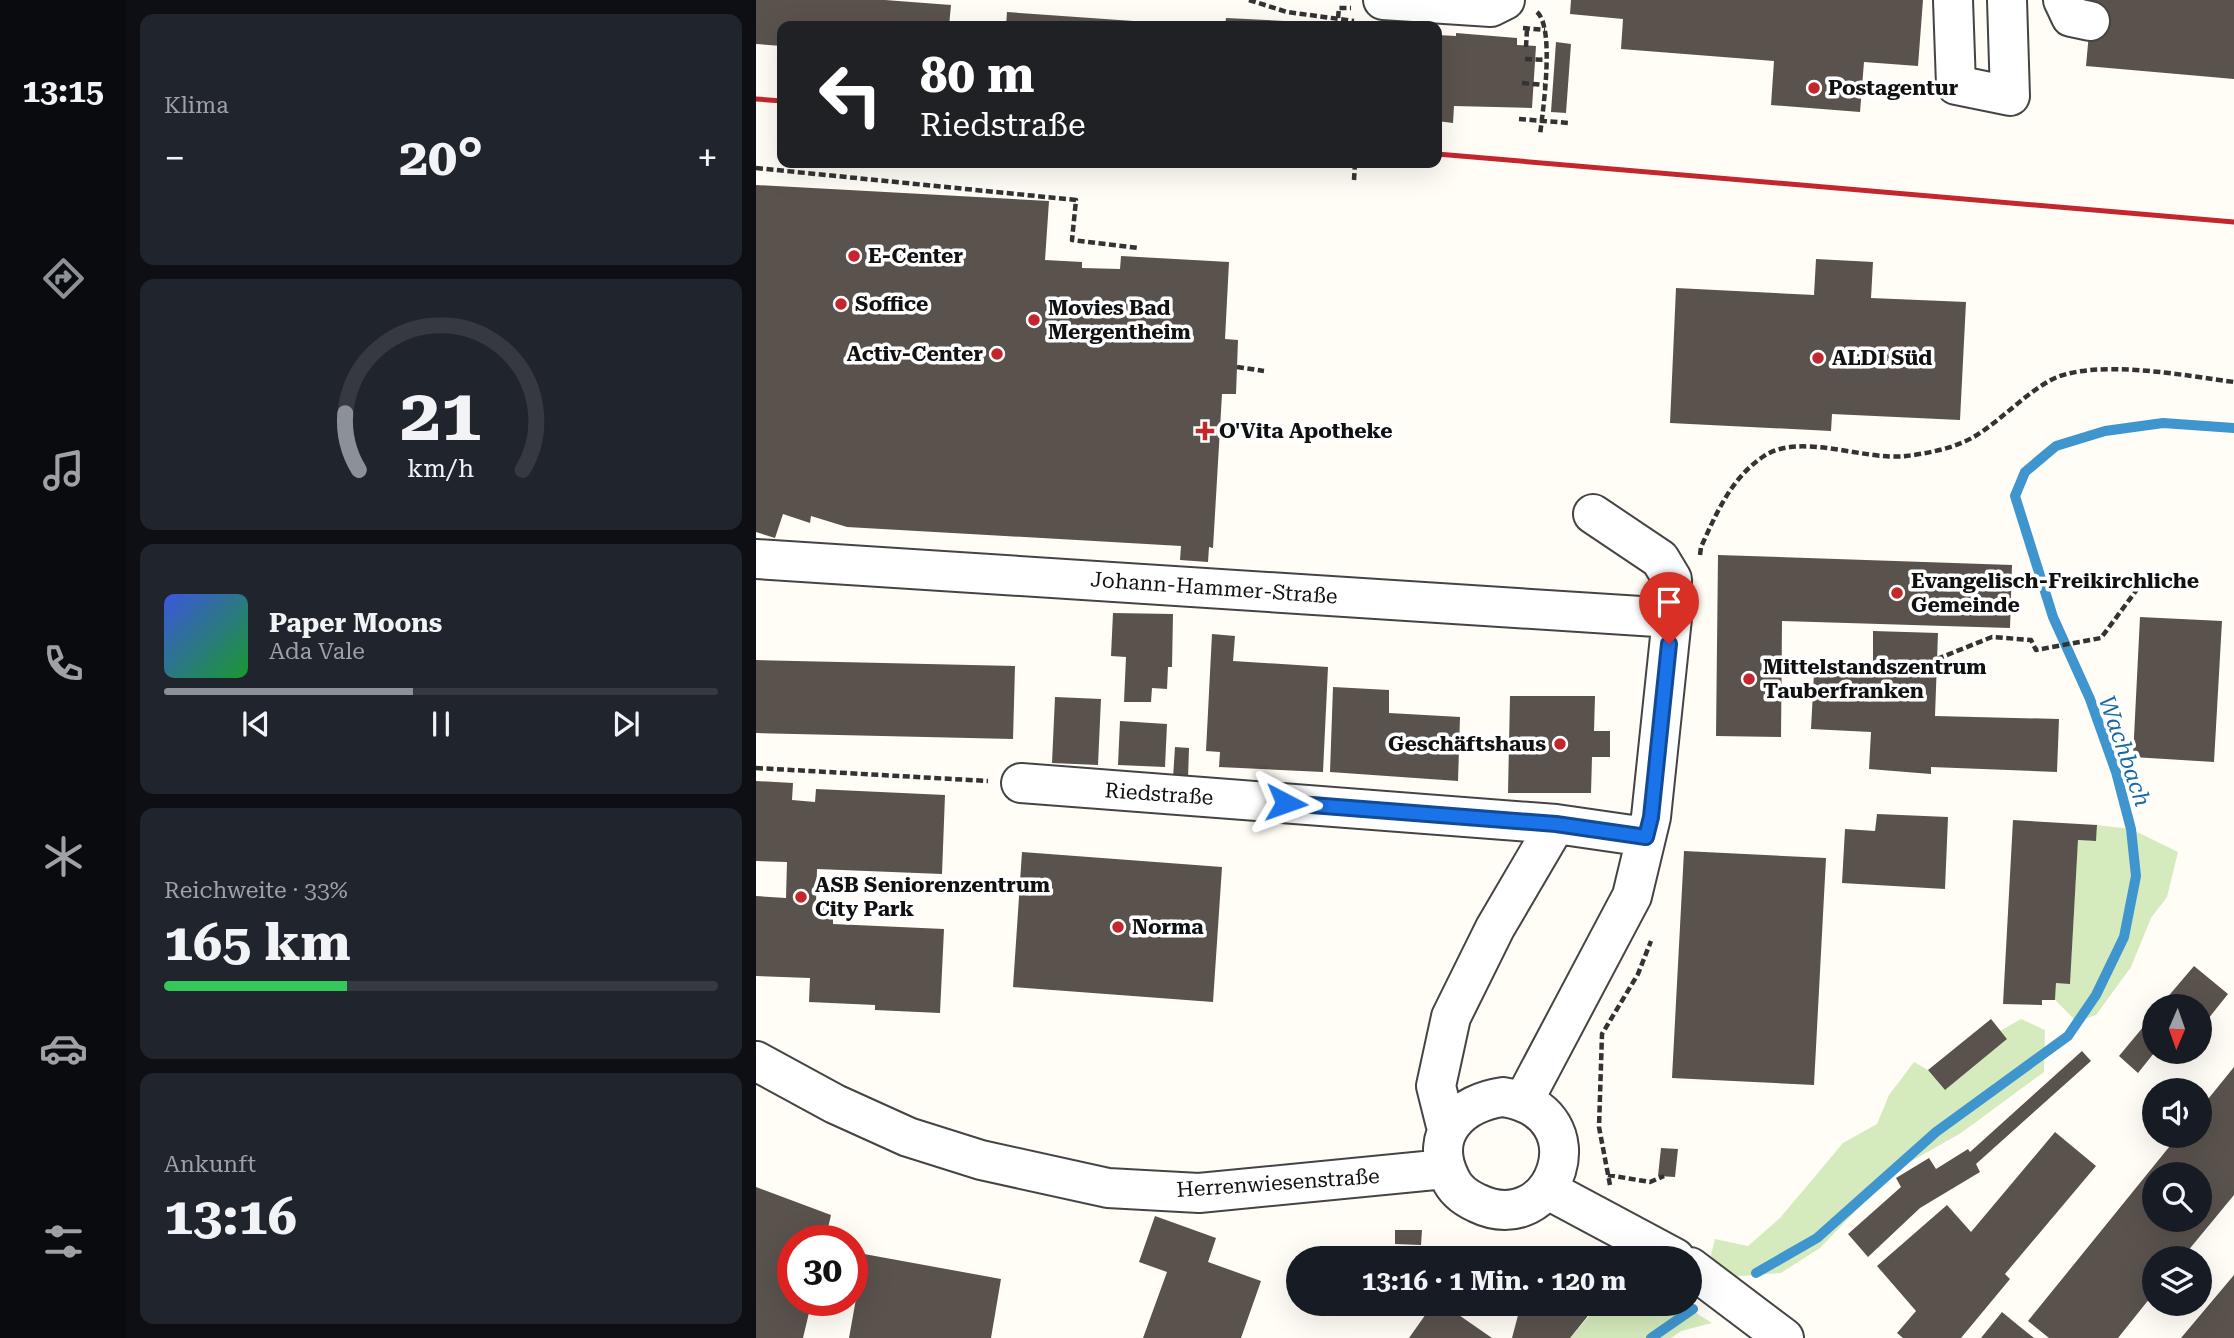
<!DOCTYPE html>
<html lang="de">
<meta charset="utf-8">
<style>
:root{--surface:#171b24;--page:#20242c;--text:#f1f3f6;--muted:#9ea1a6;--line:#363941;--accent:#8c9099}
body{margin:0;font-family:"Roboto Serif",serif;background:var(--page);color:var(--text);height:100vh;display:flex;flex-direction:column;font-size:26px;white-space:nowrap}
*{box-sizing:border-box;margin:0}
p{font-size:23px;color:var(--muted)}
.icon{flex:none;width:38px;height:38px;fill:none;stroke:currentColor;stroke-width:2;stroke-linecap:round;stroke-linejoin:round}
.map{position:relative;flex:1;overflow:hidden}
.sheet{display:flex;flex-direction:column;gap:14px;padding:14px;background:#0d0f14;width:630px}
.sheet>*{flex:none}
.hud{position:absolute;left:21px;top:21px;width:665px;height:147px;border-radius:14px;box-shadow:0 7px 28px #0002;background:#202124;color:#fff;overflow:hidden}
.needle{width:46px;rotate:182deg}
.fabs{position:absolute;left:1386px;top:994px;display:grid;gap:14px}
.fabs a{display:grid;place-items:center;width:70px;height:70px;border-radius:50%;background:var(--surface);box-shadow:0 7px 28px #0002;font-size:35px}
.speed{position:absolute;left:21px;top:1225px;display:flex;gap:14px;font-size:35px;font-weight:700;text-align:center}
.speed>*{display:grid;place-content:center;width:91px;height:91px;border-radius:50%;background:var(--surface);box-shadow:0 7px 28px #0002;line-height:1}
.speed .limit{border:10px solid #d22;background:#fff;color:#111}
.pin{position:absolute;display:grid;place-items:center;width:60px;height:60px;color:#fff;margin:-72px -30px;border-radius:50% 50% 50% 0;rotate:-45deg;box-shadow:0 0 7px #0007}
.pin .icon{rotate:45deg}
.me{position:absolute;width:77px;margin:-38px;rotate:94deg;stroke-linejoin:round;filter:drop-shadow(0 0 5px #0008)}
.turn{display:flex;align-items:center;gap:24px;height:147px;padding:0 28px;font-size:32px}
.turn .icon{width:91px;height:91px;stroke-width:2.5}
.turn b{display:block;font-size:49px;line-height:60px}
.big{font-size:52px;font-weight:700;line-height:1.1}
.sheet .tile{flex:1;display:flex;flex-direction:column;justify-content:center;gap:10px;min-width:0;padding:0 24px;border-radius:14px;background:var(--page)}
.sheet .dial{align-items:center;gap:0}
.dial svg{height:182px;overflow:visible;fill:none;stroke:var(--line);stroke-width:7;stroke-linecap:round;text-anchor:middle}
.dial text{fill:var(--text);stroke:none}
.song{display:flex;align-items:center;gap:21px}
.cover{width:84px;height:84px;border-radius:10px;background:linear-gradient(135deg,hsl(230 70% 55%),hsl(130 70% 35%))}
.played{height:7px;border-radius:4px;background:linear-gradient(90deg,var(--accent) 45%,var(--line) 45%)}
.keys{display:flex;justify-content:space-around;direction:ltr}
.heat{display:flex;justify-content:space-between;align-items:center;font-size:38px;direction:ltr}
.charge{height:10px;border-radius:5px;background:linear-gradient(90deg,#34c759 33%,var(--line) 0)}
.trip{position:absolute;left:530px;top:1246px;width:416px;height:70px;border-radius:35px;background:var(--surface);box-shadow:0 7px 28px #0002;font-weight:700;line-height:70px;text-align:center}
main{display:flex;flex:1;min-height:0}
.tab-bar{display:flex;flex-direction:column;width:126px;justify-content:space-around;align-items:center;background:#090b0e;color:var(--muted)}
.tab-bar .icon{width:49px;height:49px}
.tab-bar .selected{color:var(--accent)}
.tab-bar b{font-size:32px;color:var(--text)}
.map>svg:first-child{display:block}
</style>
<main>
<nav class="tab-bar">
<b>13:15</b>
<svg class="icon selected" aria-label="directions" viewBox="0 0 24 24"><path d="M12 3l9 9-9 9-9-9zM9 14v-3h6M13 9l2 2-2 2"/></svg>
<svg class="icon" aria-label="music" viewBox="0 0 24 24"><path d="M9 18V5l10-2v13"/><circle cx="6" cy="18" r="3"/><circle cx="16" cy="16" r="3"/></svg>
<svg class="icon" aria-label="phone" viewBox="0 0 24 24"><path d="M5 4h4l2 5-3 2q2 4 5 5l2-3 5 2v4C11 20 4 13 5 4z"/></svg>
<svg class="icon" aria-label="climate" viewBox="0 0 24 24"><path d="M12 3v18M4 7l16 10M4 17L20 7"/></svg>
<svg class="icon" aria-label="car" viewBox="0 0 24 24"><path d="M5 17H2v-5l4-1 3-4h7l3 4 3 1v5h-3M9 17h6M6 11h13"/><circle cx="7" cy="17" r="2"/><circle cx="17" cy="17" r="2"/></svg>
<svg class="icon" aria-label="filters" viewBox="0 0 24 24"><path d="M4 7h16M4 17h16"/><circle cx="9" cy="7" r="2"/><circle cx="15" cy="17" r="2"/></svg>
</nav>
<section class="sheet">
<div class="tile"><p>Klima</p>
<div class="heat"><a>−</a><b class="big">20°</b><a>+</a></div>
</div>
<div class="tile dial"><svg viewBox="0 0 100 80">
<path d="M14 69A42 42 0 1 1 86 69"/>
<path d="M14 69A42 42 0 0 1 8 44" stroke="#8c9099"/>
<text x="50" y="56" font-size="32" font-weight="700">21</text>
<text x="50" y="72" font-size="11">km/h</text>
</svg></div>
<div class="tile">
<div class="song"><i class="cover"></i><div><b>Paper Moons</b><p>Ada Vale</p></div></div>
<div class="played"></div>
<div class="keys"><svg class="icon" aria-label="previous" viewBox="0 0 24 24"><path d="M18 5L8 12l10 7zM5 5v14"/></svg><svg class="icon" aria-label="pause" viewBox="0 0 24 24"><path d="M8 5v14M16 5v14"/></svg><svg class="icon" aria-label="next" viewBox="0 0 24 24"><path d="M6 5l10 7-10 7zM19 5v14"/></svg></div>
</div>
<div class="tile"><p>Reichweite · 33%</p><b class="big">165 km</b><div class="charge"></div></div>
<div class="tile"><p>Ankunft</p><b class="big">13:16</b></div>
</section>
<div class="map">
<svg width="1478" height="1338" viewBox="0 0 1478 1338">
<rect width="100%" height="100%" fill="#fffdf5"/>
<path fill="#d5ebbd" d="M1341,825l34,4 47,23 -11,45 -16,21 -20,49 -35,48 -19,7 -22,-22 1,-17h14l8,-143 18,1z
M1265,1019l24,11 -1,42 -83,61 -67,38 -74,77 -39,25 -76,6 10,-40 33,7 32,-28 63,-75 34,-19 12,-29 25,-33 14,8 17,20 62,-51 -7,-8z
M844,1304h82l30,19 -31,8 -10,7h-101z"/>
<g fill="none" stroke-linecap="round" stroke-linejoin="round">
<path stroke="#3f96cf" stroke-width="10" d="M1000,1273l61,-35 119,-106 132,-96 28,-41 28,-58 12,-61 -5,-47 -15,-57 -26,-73 -37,-82 -38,-121 10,-24 31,-26 49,-15 58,-8 71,5
M895,1338l42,-29"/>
</g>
<path fill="#5a524d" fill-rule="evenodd" d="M0,0h129l66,5 -2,21h-167v20l-26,-2z
M815,0h352l-5,66 -54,-4 -4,50 -89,-7 3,-44 -153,-12 2,-30 -53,-5z
M1336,0h142v79l-148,-13z
M251,12l169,12v2h-170z
M470,18l97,5 13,3h-111z
M700,33l61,5v7l19,1 -4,62 -78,-2 -1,17 -16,-2v-86l19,1z
M800,42l15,2 -5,69 -15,-1z
M0,185l293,16 -4,59 37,2v6l38,1 1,-13 108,6 -4,77 13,1 -2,54h-14l-9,154 -4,-1 -1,15 -28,-2 1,-14 -334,-19 -36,-11 -1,7 -27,-9 -8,24 -19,-6z
M1060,259l57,3 -2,36 95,4 -6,118 -128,-6 -1,17 -161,-8 6,-135 138,7z
M962,555l294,10 -2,63 -228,-7 -1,116 -65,-1z
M357,613l60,1 -1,53h-4l-1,22 -15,-1 -1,14h-27l2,-45 -15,-1z
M1384,617l82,4 -8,141 -81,-5z
M1117,631l65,2 -3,83 124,3 -2,53 -126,-5v7l-62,-5 2,-37 -60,-3 3,-56 59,2z
M456,634l23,2 -2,25 95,6 -5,105 -104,-5 1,-15 -14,-1z
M0,660l259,6 -2,73 -257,-6z
M577,687l56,3v23l71,4 -2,64 -128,-9z
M754,696h85l-1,35h16v26h-18l-1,36h-83z
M299,697l46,2 -3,66 -46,-2z
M364,721l47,3 -2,43 -47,-2z
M419,747l14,1 -1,30h-15z
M0,781l37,2 -1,17 23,2 1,-13 129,6 -3,79 -125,-5 -1,34h9l-1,8 9,1v12l111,5 -4,84 -65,-3v-5l-66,-3 1,-24 -54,-2v-80l30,2 1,-36 -31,-1z
M1121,814l71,3 -3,72 -103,-6 3,-54 30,2z
M1257,820l84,5 -1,16 -18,-1 -8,144 -14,-1 -1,17h-13v5l-39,-1z
M928,851l142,7 -12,227 -142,-7z
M266,852l200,15 -9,135 -200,-15z
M1438,966l34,28 -28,35v-23h-40z
M1398,1014v39l-16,20 -19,-17z
M1235,1019l16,20 -62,51 -17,-20z
M1326,1051l9,10 -115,103 4,8 -60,36 -52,49 -20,-23 53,-47 -5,-9 33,-20 7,11 32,-20 2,3z
M1478,1067v128l-52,63h-28v35l-36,45h-69l-21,-17 150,-185h22v-27zM1398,1174h46v46h-46z
M1299,1132l41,34 -91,108 5,5 -49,59h-58l-6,-5 19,-22 -39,-45 70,-61 24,27z
M905,1148l17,1 -3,28 -17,-1z
M0,1187l75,28 -6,26h-32v59h19l-9,38h-47z
M399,1216l61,22 -8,24 53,19 -20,57h-98l24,-66 -28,-10z
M639,1230h27l-1,15 -26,-1z
M108,1254l137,25 -10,59h-142z
M1478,1275v63h-53z
M677,1304h10l49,34h-83z
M765,1304h70l-4,13 -17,21h-58z
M1246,1312l17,14 15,12h-53z"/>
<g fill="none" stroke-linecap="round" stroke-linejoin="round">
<defs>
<path id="minor" d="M627,0l108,7 14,-7
M1197,0l3,85 54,11 -3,-96
M1307,0l8,17 19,4
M0,559l916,59
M265,783l535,41 90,13
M0,1061l79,43 73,33 73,23 127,28 91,5 246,-24
M747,1097c99,15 52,144 -26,106 -11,-5 -22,-13 -27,-25 -22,-45 11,-75 53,-81z
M768,1100l108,-204 19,-79 21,-199v-39l-12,-20 -67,-45
M691,1130l-11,-44 15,-69 44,-89 61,-104
M792,1190l127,68
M934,1267l94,71"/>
</defs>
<use href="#minor" stroke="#444" stroke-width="42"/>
<path stroke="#333" stroke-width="4.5" stroke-dasharray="7 3.5" stroke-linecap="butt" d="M493,0l38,12 67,9
M781,12c18,16 6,98 3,123
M582,18l1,-10h12
M767,28l22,2
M770,47l1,-18
M769,59l21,1
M766,83l22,2
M763,119l50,4
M0,168l320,32 -4,40 67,8
M598,180l1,-17
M481,367l27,4
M944,555l1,-8c16,-35 30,-69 63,-91 36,-24 101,5 142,0 24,-3 50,-8 71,-21 25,-16 46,-39 72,-54 42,-24 138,-5 185,1
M1181,659l55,-22 39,3 5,10 65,-12 46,-62
M0,768l232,13
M852,1175l42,7 14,-6
M854,1185l-11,-58 3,-93 36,-60 13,-33"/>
<use href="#minor" stroke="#fff" stroke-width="38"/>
<path stroke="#c4262e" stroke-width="5" d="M0,99l26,2
M681,154l797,68"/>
</g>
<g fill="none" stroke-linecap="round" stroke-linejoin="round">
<defs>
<path id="route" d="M530,803l270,21 90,13 5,-20 18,-173"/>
</defs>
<use href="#route" stroke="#114b97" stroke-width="18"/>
<use href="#route" stroke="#1a73e8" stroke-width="12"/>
</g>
<g fill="#c4262e" stroke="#fff" stroke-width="2.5">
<circle cx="1058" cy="88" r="7"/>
<circle cx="98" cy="256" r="7"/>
<circle cx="85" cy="304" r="7"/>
<circle cx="278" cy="320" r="7"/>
<circle cx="241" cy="354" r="7"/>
<circle cx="1062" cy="358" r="7"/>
<path d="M445.5 420.5h7v7h7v7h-7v7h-7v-7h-7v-7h7z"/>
<circle cx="1141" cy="593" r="7"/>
<circle cx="993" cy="679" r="7"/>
<circle cx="804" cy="744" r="7"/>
<circle cx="45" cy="897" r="7"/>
<circle cx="362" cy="927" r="7"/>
</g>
<g text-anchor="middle" stroke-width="7" stroke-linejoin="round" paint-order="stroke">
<g font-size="21" font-weight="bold" fill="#111" stroke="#fff" text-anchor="start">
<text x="1072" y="95">Postagentur</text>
<text x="112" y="263">E-Center</text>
<text x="99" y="311">Soffice</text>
<text x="292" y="315">Movies Bad<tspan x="292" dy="24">Mergentheim</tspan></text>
<text x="227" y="361" text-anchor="end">Activ-Center</text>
<text x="1076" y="365">ALDI Süd</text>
<text x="463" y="438">O'Vita Apotheke</text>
<text x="1155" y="588">Evangelisch-Freikirchliche<tspan x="1155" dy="24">Gemeinde</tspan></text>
<text x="1007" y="674">Mittelstandszentrum<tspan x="1007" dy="24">Tauberfranken</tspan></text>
<text x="790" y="751" text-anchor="end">Geschäftshaus</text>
<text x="59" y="892">ASB Seniorenzentrum<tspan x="59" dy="24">City Park</tspan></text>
<text x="376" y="934">Norma</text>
</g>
<g font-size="21" fill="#111" stroke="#fff">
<text transform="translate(458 588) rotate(4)" y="7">Johann-Hammer-Straße</text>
<text transform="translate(403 794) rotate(4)" y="7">Riedstraße</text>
<text transform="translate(522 1183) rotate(-4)" y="7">Herrenwiesenstraße</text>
</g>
<g font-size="23" font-style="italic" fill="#1768a6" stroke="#fff">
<text transform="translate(1369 751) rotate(71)" y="8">Wachbach</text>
</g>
</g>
</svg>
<div class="fabs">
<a><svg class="needle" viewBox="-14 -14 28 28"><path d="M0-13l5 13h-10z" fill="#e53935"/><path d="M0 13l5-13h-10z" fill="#9ea1a6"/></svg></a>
<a><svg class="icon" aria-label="sound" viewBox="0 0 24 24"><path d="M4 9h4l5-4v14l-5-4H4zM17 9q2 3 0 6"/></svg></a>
<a><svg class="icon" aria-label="search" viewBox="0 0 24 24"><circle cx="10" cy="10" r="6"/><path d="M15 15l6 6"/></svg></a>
<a><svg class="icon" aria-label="layers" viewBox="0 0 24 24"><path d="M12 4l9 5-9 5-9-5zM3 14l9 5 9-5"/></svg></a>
</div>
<div class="speed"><div class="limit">30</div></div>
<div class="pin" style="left:913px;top:644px;background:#d93025"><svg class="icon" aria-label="arrive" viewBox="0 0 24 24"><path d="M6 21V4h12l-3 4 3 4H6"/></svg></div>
<svg class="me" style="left:530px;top:803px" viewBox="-20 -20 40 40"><path d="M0-17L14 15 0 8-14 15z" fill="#1a73e8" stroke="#fff" stroke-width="4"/></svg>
<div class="trip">13:16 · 1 Min. · 120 m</div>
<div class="hud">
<div class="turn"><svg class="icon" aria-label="left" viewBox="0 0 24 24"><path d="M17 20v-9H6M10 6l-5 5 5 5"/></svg><div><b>80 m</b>Riedstraße</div></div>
</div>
</div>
</main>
